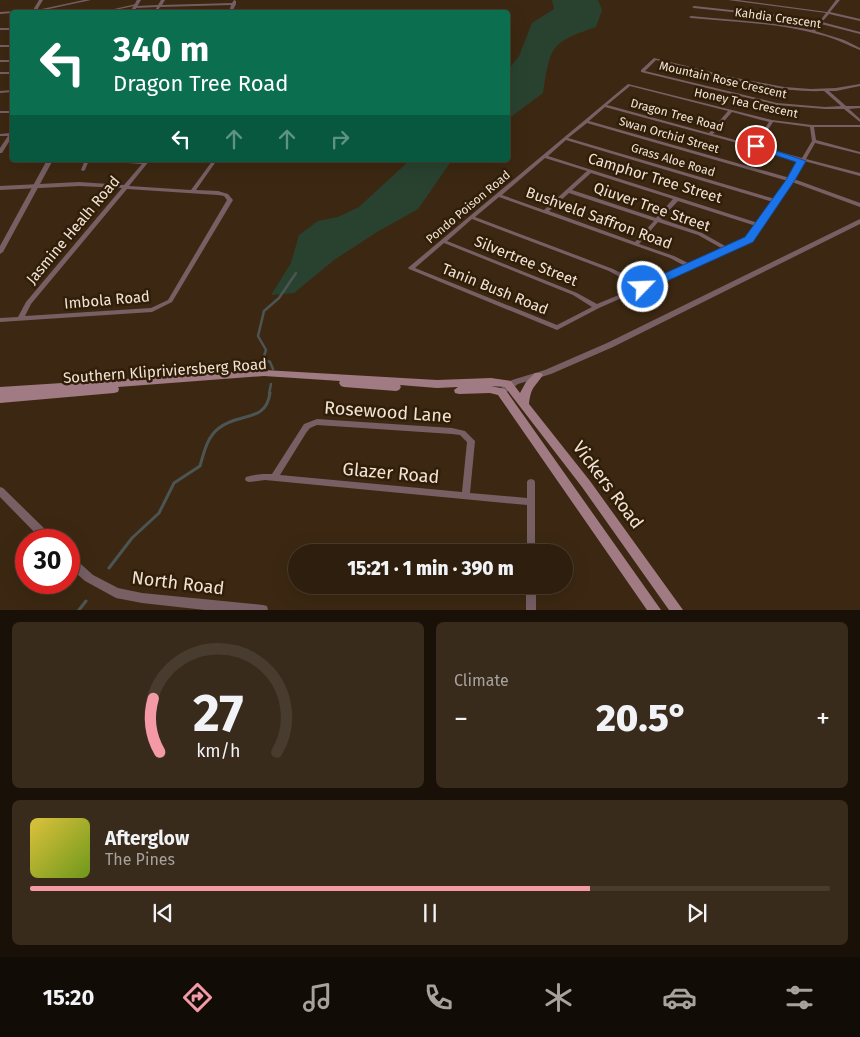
<!DOCTYPE html>
<meta charset="utf-8">
<style>
:root{--surface:#2d1e0e;--page:#392b1c;--text:#f1f3f6;--muted:#a7a29e;--line:#483c2e;--accent:#f49aa7}
body{margin:0;font-family:"Fira Sans",sans-serif;background:var(--page);color:var(--text);height:100vh;display:flex;flex-direction:column;font-size:19px;white-space:nowrap}
*{box-sizing:border-box;margin:0}
p{font-size:16px;color:var(--muted)}
.icon{flex:none;width:28px;height:28px;fill:none;stroke:currentColor;stroke-width:2;stroke-linecap:round;stroke-linejoin:round}
.map{position:relative;height:610px;overflow:hidden}
.details{display:flex;flex-direction:column;gap:12px;padding:12px;background:#191008;flex:1}
.details>*{flex:none}
.top-card{position:absolute;left:10px;top:10px;width:500px;height:152px;border-radius:5px;box-shadow:0 5px 20px #0002,0 0 0 1px var(--line);background:#0b6e4f;color:#fff;overflow:hidden}
.speed{position:absolute;left:15px;top:529px;display:flex;gap:10px;font-size:25px;font-weight:700;text-align:center}
.speed>*{display:grid;place-content:center;width:65px;height:65px;border-radius:50%;background:var(--surface);box-shadow:0 5px 20px #0002,0 0 0 1px var(--line);line-height:1}
.speed .limit{border:8px solid #d22;background:#fff;color:#111}
.pin{position:absolute;display:grid;place-items:center;width:42px;height:42px;color:#fff;margin:-21px;border:2px solid #fff;border-radius:50%;box-shadow:0 1px 5px #0007}
.me{position:absolute;width:55px;margin:-28px;rotate:66deg;stroke-linejoin:round;filter:drop-shadow(0 0 4px #0008)}
.turn{display:flex;align-items:center;gap:18px;height:105px;padding:0 20px;font-size:22px}
.turn .icon{width:65px;height:65px;stroke-width:2.5}
.turn b{display:block;font-size:35px;line-height:42px}
.lanes{display:flex;align-items:center;height:48px;padding:0 20px;background:#0003;justify-content:center;gap:25px;direction:ltr}
.lanes .off{opacity:.35}
.big{font-size:38px;font-weight:800;line-height:1.1}
.details .widget{flex:1;display:flex;flex-direction:column;justify-content:center;gap:8px;min-width:0;padding:0 18px;border-radius:8px;background:var(--page)}
.details .dial{align-items:center;gap:0}
.dial svg{height:130px;overflow:visible;fill:none;stroke:var(--line);stroke-width:7;stroke-linecap:round;text-anchor:middle}
.dial text{fill:var(--text);stroke:none}
.song{display:flex;align-items:center;gap:15px}
.cover{width:60px;height:60px;border-radius:8px;background:linear-gradient(135deg,hsl(50 70% 55%),hsl(80 70% 35%))}
.played{height:5px;border-radius:2px;background:linear-gradient(90deg,var(--accent) 70%,var(--line) 70%)}
.keys{display:flex;justify-content:space-around;direction:ltr}
.heat{display:flex;justify-content:space-between;align-items:center;font-size:28px;direction:ltr}
.details .tiles{flex:1;display:grid;gap:12px;grid-template-columns:1fr 1fr}
.widget:last-child{grid-column:span 2}
.trip{position:absolute;left:288px;top:544px;width:285px;height:50px;border-radius:25px;background:var(--surface);box-shadow:0 5px 20px #0002,0 0 0 1px var(--line);font-weight:800;line-height:50px;text-align:center}
.dock{display:flex;height:80px;justify-content:space-around;align-items:center;background:#120c06;color:var(--muted)}
.dock .icon{width:35px;height:35px}
.dock .current{color:var(--accent)}
.dock b{font-size:22px;color:var(--text)}
.map>svg:first-child{display:block}
</style>
<div class="map">
<svg width="860" height="610" viewBox="0 0 860 610">
<rect width="100%" height="100%" fill="#3c2812"/>
<path fill="#29422f" d="M552,0h46l4,10 -6,17c-47,16 -45,19 -53,66l-35,26v-49l11,-14 13,-33 22,-14z
M410,160h42l-34,49 -41,23 -43,28 -40,33 -23,2 20,-32 8,-28 19,-14 20,-4 21,-10z"/>
<g fill="none" stroke-linecap="round" stroke-linejoin="round">
<path stroke="#4b5554" stroke-width="2.5" d="M273,369l-3,-7 -7,-3 3,-9 -8,-14 6,-25 15,-13 17,-25
M269,394l2,-10"/>
<path stroke="#4b5554" stroke-width="3" d="M109,568l23,-30 27,-25 15,-30 26,-17c4,-14 7,-29 19,-38 20,-16 47,-5 51,-35
M79,610l7,-9"/>
<path fill="#775f64" fill-rule="evenodd" d="M39,0h4l-6,10 47,-10h7l-56,12h-23v1l-12,1v-2l33,-2z
M161,0h4l-3,5 70,-2 2,-3 2,1v3l-4,8h-3l2,-7 -71,2 -3,5h-3l3,-5 -22,1 -1,-2 -29,6h-4l35,-8 2,1 -2,1 22,-1z
M728,0h10l89,12 9,-12h4l-10,12 30,7v2l-31,-7 -7,8 38,10v2l-39,-10 -6,7 29,9 16,8v2c-13,-5 -25,-12 -39,-15 -42,-12 -87,-13 -130,-17l-2,-1 2,-1c40,4 82,6 121,14l6,-7 -13,-3 -111,-12 -2,-1 2,-1 111,12 14,4 7,-9z
M0,28h12v2h-12z
M0,45h12v2h-12z
M654,58l77,19 53,10 27,2 25,-1 24,-4v2l-24,5h-7l17,15h14v2l-11,1 11,10v3l-16,-13h-19l-48,-4 -136,-33v-2zM656,60c55,14 111,33 168,31l17,15 -16,1 -48,-4 -132,-32z
M0,60h12v2h-12z
M0,72h12v2h-12z
M628,84l144,36 40,5h48v2h-46l2,13 44,12v2l-45,-11 -9,16 54,14v3l-56,-15 -10,18 66,24v4l-68,-25 -41,59 -152,67 -42,22 -148,-61 -1,-1 1,-1zM630,86l98,25 -19,22 -102,-28zM605,107l195,53 -10,18 -201,-57zM732,112l37,10 -15,23 -41,-11zM773,122l37,5 2,14 -10,17 -44,-12zM587,123l201,58 -13,18 -207,-61zM566,140l207,62 -15,21 -210,-67zM545,158l42,13 -43,39 -42,-15zM591,173l82,26 -17,19 -84,-28zM569,193l85,28 -19,21 -86,-31zM499,197l171,61 15,8 -42,18 -30,-15 -138,-52zM678,201l78,25 -9,13 -20,8 -25,-14 -41,-14zM472,219l137,52 29,16 -41,17 -20,-11 -130,-52zM658,222l40,13 25,14 -33,15 -16,-8 -35,-12zM444,243l129,52 19,12 -35,18 -142,-57z
M12,90v2l-12,1v-2z
M0,111h12v2h-12z
M10,133h2v4l-10,16h-2v-5l8,-12h-8v-2z
M85,160h4l-4,10 -2,1 -2,-1z
M98,160l46,1 1,-1h5l-21,26 62,4 22,-30h4l-21,30 22,1 10,3 5,6 -61,102 -20,10 -152,10v-4l18,-1 8,-15 96,-114 -43,-2 -79,4v-4l79,-4 45,3 18,-21 -42,-3zM127,189l91,6 6,1 3,4 -59,100 -17,8 -126,8 6,-12z
M317,419l135,9 13,3 10,10 -5,52 57,5v-16l1,-2 3,-1 3,1 1,2v70h-8v-47l-262,-25 -16,2 -3,-1 -1,-2 1,-2c8,-3 17,-3 26,-3l32,-50zM317,425l135,9 8,1 7,7 -5,50 -182,-17 26,-42 4,-5z
M526,585h10v25h-10z"/>
<path fill="#775f64" fill-rule="evenodd" d="M137,0h4l-7,12h-4z
M47,160h6l-50,92 -3,2v-8z
M860,219v5l-247,123 -62,27 -33,10 -14,10h-6l-1,-2 1,-2 14,-10 33,-10 62,-27z
M0,487l3,1 50,49 1,3h-12l-42,-43z
M69,555l4,2 20,18 25,13 24,5 121,12 4,1 1,4h-63l-63,-7 -26,-5 -31,-17 -16,-14z"/>
<path fill="#a07b83" fill-rule="evenodd" d="M264,370l173,10 54,-2 20,3 9,12 6,-11 9,-9h6l2,2c-9,13 -12,12 -14,29l61,77 93,129h-14l-87,-123 -77,-100 -14,-1 14,3 156,221h-14l-149,-215 -8,-2 -31,1 -4,-1 -1,-3 4,-3 -21,1 -37,-3 1,2 -2,3 -3,1 -52,-4 -3,-1 -2,-3 1,-2 -76,-5 -146,11 1,2 -1,3 -4,1 -114,10v-8l37,-3 -37,3v-8z"/>
</g>
<path fill="#1a73e8" stroke="#114b97" d="M756,144l50,17 -11,19 -42,62 -106,48h-8v-5l106,-48 41,-57 10,-18 -43,-14 -2,-2z"/>
<g text-anchor="middle" stroke-width="5" stroke-linejoin="round" paint-order="stroke">
<g font-size="12" fill="#f1e3d6" stroke="#311e08">
<text transform="translate(778 18) rotate(8)" y="4">Kahdia Crescent</text>
<text transform="translate(723 80) rotate(13)" y="4">Mountain Rose Crescent</text>
<text transform="translate(746 103) rotate(12)" y="4">Honey Tea Crescent</text>
<text transform="translate(677 115) rotate(15)" y="4">Dragon Tree Road</text>
<text transform="translate(669 135) rotate(16)" y="4">Swan Orchid Street</text>
<text transform="translate(673 160) rotate(17)" y="4">Grass Aloe Road</text>
<text transform="translate(468 207) rotate(-40)" y="4">Pondo Poison Road</text>
</g>
<g font-size="15" fill="#f1e3d6" stroke="#311e08">
<text transform="translate(655 178) rotate(17)" y="5">Camphor Tree Street</text>
<text transform="translate(652 207) rotate(19)" y="5">Qiuver Tree Street</text>
<text transform="translate(599 218) rotate(20)" y="5">Bushveld Saffron Road</text>
<text transform="translate(73 230) rotate(-50)" y="5">Jasmine Healh Road</text>
<text transform="translate(526 261) rotate(22)" y="5">Silvertree Street</text>
<text transform="translate(495 289) rotate(22)" y="5">Tanin Bush Road</text>
<text transform="translate(107 300) rotate(-5)" y="5">Imbola Road</text>
<text transform="translate(165 371) rotate(-4)" y="5">Southern Klipriviersberg Road</text>
</g>
<g font-size="18" fill="#f1e3d6" stroke="#311e08">
<text transform="translate(388 412) rotate(4)" y="6">Rosewood Lane</text>
<text transform="translate(391 473) rotate(5)" y="6">Glazer Road</text>
<text transform="translate(608 485) rotate(53)" y="6">Vickers Road</text>
<text transform="translate(178 583) rotate(7)" y="6">North Road</text>
</g>
</g>
</svg>
<div class="speed"><div class="limit">30</div></div>
<div class="pin" style="left:756px;top:146px;background:#d93025"><svg class="icon" aria-label="arrive" viewBox="0 0 24 24"><path d="M6 21V4h12l-3 4 3 4H6"/></svg></div>
<svg class="me" style="left:643px;top:287px" viewBox="-20 -20 40 40"><circle r="17" fill="#1a73e8" stroke="#fff" stroke-width="3"/><path d="M0-11L8 9 0 5-8 9z" fill="#fff"/></svg>
<div class="trip">15:21 · 1 min · 390 m</div>
<div class="top-card">
<div class="turn"><svg class="icon" aria-label="left" viewBox="0 0 24 24"><path d="M17 20v-9H6M10 6l-5 5 5 5"/></svg><div><b>340 m</b>Dragon Tree Road</div></div>
<div class="lanes"><svg class="icon" aria-label="left" viewBox="0 0 24 24"><path d="M17 20v-9H6M10 6l-5 5 5 5"/></svg><svg class="icon off" aria-label="ahead" viewBox="0 0 24 24"><path d="M12 20V5M6 11l6-6 6 6"/></svg><svg class="icon off" aria-label="ahead" viewBox="0 0 24 24"><path d="M12 20V5M6 11l6-6 6 6"/></svg><svg class="icon off" aria-label="right" viewBox="0 0 24 24"><path d="M7 20v-9h11M14 6l5 5-5 5"/></svg></div>
</div>
</div>
<section class="details">
<div class="tiles">
<div class="widget dial"><svg viewBox="0 0 100 80">
<path d="M14 69A42 42 0 1 1 86 69"/>
<path d="M14 69A42 42 0 0 1 10 36" stroke="#f49aa7"/>
<text x="50" y="56" font-size="32" font-weight="700">27</text>
<text x="50" y="72" font-size="11">km/h</text>
</svg></div>
<div class="widget"><p>Climate</p>
<div class="heat"><a>−</a><b class="big">20.5°</b><a>+</a></div>
</div>
<div class="widget">
<div class="song"><i class="cover"></i><div><b>Afterglow</b><p>The Pines</p></div></div>
<div class="played"></div>
<div class="keys"><svg class="icon" aria-label="previous" viewBox="0 0 24 24"><path d="M18 5L8 12l10 7zM5 5v14"/></svg><svg class="icon" aria-label="pause" viewBox="0 0 24 24"><path d="M8 5v14M16 5v14"/></svg><svg class="icon" aria-label="next" viewBox="0 0 24 24"><path d="M6 5l10 7-10 7zM19 5v14"/></svg></div>
</div>
</div>
</section>
<nav class="dock">
<b>15:20</b>
<svg class="icon current" aria-label="directions" viewBox="0 0 24 24"><path d="M12 3l9 9-9 9-9-9zM9 14v-3h6M13 9l2 2-2 2"/></svg>
<svg class="icon" aria-label="music" viewBox="0 0 24 24"><path d="M9 18V5l10-2v13"/><circle cx="6" cy="18" r="3"/><circle cx="16" cy="16" r="3"/></svg>
<svg class="icon" aria-label="phone" viewBox="0 0 24 24"><path d="M5 4h4l2 5-3 2q2 4 5 5l2-3 5 2v4C11 20 4 13 5 4z"/></svg>
<svg class="icon" aria-label="climate" viewBox="0 0 24 24"><path d="M12 3v18M4 7l16 10M4 17L20 7"/></svg>
<svg class="icon" aria-label="car" viewBox="0 0 24 24"><path d="M5 17H2v-5l4-1 3-4h7l3 4 3 1v5h-3M9 17h6M6 11h13"/><circle cx="7" cy="17" r="2"/><circle cx="17" cy="17" r="2"/></svg>
<svg class="icon" aria-label="filters" viewBox="0 0 24 24"><path d="M4 7h16M4 17h16"/><circle cx="9" cy="7" r="2"/><circle cx="15" cy="17" r="2"/></svg>
</nav>
